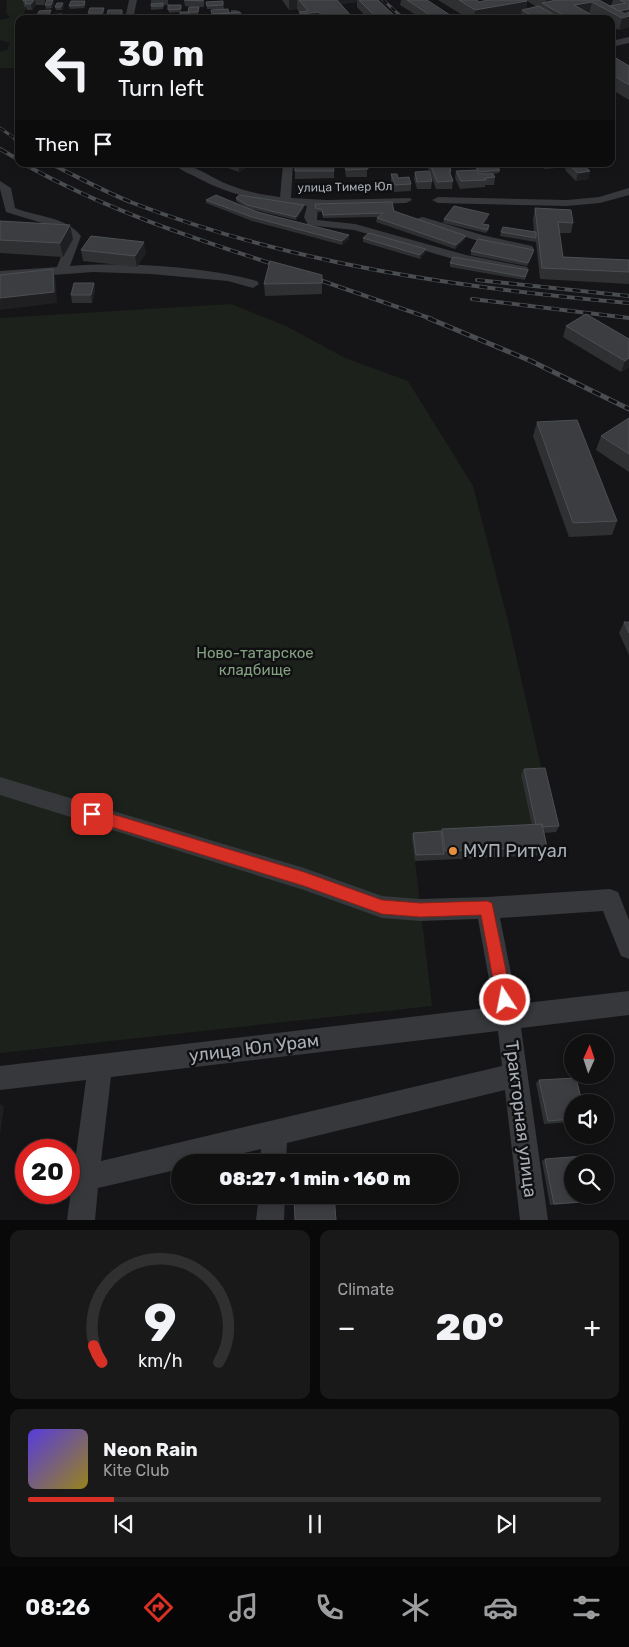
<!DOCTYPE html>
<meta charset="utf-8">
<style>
:root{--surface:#101011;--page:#19191a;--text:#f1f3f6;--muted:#9c9d9f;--line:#303031;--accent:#d93025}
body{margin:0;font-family:Rubik,sans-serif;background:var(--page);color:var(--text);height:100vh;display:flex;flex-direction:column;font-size:19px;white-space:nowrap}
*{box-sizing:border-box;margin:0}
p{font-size:16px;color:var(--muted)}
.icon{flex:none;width:28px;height:28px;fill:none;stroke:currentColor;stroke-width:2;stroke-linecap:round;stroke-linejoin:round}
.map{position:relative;height:1220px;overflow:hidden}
.panel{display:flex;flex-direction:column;gap:10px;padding:10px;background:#090909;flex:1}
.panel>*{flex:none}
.hud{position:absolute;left:15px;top:15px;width:600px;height:152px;border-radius:10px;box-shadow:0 2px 8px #0003,0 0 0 1px var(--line);background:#101011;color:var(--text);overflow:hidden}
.needle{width:32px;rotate:3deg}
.controls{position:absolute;left:564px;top:1034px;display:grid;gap:10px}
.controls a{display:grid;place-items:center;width:50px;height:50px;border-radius:50%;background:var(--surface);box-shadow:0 2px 8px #0003,0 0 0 1px var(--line);font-size:25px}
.speed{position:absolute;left:15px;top:1139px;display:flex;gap:10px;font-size:25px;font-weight:700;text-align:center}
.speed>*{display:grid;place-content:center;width:65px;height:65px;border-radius:50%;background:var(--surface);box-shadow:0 2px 8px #0003,0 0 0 1px var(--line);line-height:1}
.speed .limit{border:8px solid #d22;background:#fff;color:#111}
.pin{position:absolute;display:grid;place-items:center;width:42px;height:42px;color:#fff;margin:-21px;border-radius:10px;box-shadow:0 2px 8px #0006}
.me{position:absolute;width:55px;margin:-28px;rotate:349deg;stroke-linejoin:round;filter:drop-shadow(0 0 4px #0008)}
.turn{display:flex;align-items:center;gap:18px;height:105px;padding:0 20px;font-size:22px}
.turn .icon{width:65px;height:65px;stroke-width:2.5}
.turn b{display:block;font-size:35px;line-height:42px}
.then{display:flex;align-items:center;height:48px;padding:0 20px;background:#0003;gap:10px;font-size:19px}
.big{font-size:38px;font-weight:800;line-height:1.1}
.panel .card{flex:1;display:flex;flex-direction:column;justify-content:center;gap:8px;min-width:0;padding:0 18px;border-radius:10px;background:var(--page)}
.panel .dial{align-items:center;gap:0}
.dial svg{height:130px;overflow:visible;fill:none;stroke:var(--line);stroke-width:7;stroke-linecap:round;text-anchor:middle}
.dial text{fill:var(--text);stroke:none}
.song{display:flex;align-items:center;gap:15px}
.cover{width:60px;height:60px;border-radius:8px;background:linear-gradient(135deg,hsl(250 70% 55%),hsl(50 70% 35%))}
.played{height:5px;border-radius:2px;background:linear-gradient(90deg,var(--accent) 15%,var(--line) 15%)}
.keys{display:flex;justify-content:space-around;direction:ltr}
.heat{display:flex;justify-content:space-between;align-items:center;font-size:28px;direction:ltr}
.panel .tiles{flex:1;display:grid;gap:10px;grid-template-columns:1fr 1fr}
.card:last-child{grid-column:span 2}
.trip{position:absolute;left:171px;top:1154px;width:288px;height:50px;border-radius:25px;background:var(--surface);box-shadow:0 2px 8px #0003,0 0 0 1px var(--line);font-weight:800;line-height:50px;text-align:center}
.tab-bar{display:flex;height:80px;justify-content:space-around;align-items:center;background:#060607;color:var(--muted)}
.tab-bar .icon{width:35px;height:35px}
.tab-bar .on{color:var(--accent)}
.tab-bar b{font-size:22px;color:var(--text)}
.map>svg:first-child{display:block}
</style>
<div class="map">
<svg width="629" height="1220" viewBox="0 0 629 1220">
<rect width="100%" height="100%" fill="#151517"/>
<path fill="#1c211b" d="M7,0h24l-18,32h6v36h-19v-16l7,-2 3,-7 -10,-3v-20l10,-2 -4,-6z
M231,304l57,23 57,31 63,23 65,105 36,139 47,207 -18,1 5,22 -128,6 17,145 -432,47v-735z"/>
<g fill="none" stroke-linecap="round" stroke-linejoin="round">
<path fill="#36383b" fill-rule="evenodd" d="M129,0h8l-4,19h-8z
M231,10h6l11,9h-10l-7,-5z
M629,37v6l-18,4v-6z
M174,164c19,-1 36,13 53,20 17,7 35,11 53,13l3,-33h10l-2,34 36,2 83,-2 2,2 -6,3 -88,3 -1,14 38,4 111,31 61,12 2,3 -6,4 -63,-13 -106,-31 -46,-5 -4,-8 3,-11c-41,-3 -77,-10 -113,-30 -7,-3 -15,-7 -20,-12z
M0,181l11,7 4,20c21,9 51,8 66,28l-11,30c56,-4 133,0 187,15l2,3 -6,4 -25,-7 -77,-7 -58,-2 -93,7v-8l57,-4 12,-31 -17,-10 -46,-14 -6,-23z
M629,188v7l-29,8 -33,3 -129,-3 -6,-3 6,-3 129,3 32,-3z
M423,217l59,18 50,11 2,3 -6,4 -53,-13 -56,-18 -2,-2 2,-2z
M0,777l304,91 78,28 38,3 67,-2 123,-8 8,3 11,28v39l-8,-3 -18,-45 -103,7 17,86 112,-13v24l-108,13 27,192h-28l-15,-130 -218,53 -1,19h-26l1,-13 -56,13h-25v7l-82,19 -3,32h-28l19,-140 -86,10v-24l494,-59 -16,-88 -58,2 -38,-3 -78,-28 -304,-95zM498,1031l4,35 -401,95 10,-84z
M259,1195h26l-1,25h-28z"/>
<defs>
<path id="rail-far2" d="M383,0l21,19
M0,128l17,12"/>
<path id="rail-far1" d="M15,139l4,3
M0,149l19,11
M24,164c82,46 169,74 258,103
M51,164c27,13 54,28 82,39 159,61 327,85 496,100
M308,276l124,43
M477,280l152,16
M472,299l157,19"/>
<path id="rail" d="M428,318l103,43 98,48"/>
</defs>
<use href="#rail-far2" stroke="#494c50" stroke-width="3"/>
<use href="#rail-far1" stroke="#494c50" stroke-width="4"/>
<use href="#rail" stroke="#494c50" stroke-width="5"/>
<use href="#rail-far2" stroke="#101012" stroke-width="2" stroke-dasharray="5.5" stroke-linecap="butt"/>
<use href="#rail-far1" stroke="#101012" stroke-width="2.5" stroke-dasharray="8" stroke-linecap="butt"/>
<use href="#rail" stroke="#101012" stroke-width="3" stroke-dasharray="9" stroke-linecap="butt"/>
</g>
<path fill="#2e3032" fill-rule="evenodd" d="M23,0h22v1l-1,4h-8l-4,5h-5l-1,-3h-2z
M151,0h17v5h-4l-1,4 -12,1z
M184,0h20v7h-5l-1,8 -8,1v3h-10v-7l-11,1 -1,-8h13v7h7l4,-5 -7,-1z
M282,0h96l19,19h-29l-11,-12v-5l-17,2 13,15h-54v-7l-2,-3 -8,1z
M401,0h26l26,17v2h-36l4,-1 -21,-13z
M438,0h39l2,2 5,-1 -1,-1h116l11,6h1l2,-6h16v27l-10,3 -8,-4v-7h-98l1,-2 7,-2v-2l-29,6h-23zM527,1l10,6 -11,2z
M223,1l1,8h-17l-1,-7z
M54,3l-2,5 -6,1 -1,-4z
M86,4l-2,4 -14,1 -1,-3z
M64,6l-2,4h-6l-1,-3z
M104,8v3l-1,5h-14l-1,-3z
M122,10v8h-14l-1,-3z
M51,14v1l12,4h-26v-3z
M611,55l18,11v34l-18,-11z
M217,164h37l-15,8z
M295,164l39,7v7l-39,1z
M344,164h23v13h-21z
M429,164h39l-1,3h-17l1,4v4l2,6 -1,8h-16l-8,-21z
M540,164h46v1h-3l7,6 -2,8 -12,2 -11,-11 1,-3 -21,2z
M476,167l24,3 -1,3 -6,1 2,3 -1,8h-9v2l-25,2 -5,-11 1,-7 20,-1z
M415,172l17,9 -1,8h-14l-3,-10z
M391,174l20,10v7l-17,1 -3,-11z
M236,198l68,7v3l-8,12 -45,-11 98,30 -7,6 -90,-24 -46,-18v-3l39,7 -9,-6z
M315,204l79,7 71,28 -10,10 -79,-27 1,-4 1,-1 -55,1 -1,-6h-6z
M535,208l38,15 -2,10h-12l4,24 66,3v24l-89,-5 -4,-37 -36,-6 1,-4h33l-1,-13z
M488,218l-4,6 5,1v4l-3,4 -43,-10 1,-4z
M0,221l70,4 3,14 -10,18 -63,-4z
M363,238l63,11 -1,4 -5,6 -57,-17z
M81,250l65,3 -9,14 -54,-6z
M534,250l-1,4 -6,12 -56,-11v-4z
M450,263l77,11 -2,6 -75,-13z
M322,275v19l-57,2 -1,-12z
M94,283l1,8 -3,12h-20l-1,-8z
M566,326l63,13v28l-8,5 -58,-35z
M629,418v54l-33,-22 5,-14z
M537,422l80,99 -5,14 -43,2 -36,-101z
M624,622h5v33l-10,-22z
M524,769l35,57 -3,6 -12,1 3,14 -4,8 -128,6 -3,-22 1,-6 28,-2 1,-2 90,-4 -11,-50z
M539,1080l33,22v20l-28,2 -8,-41z
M545,1159l49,42 -4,1 -40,3 -8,-44z"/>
<path fill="#1f1f21" d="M34,0h1l1,5 -4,5 -1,-6z
M53,0l1,3 -2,5 -1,-3z
M289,0h8v9l-8,1z
M331,0h26v2l-26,3z
M546,0h53l-54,5z
M527,1l-2,11 -3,-2 -1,3 -29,6h-18l1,-9z
M592,2l-3,12 -15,-9z
M63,3l1,3 -2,4 -1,-3z
M629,9v18l-10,3 3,-12 -4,-7z
M319,12v7h-18v-5z
M453,17v2h-12z
M241,164h13l-15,8 -1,-7z
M590,171l-2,8 -12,2 2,-8z
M304,205v3l-8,12v-3z
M489,214l-1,4 -7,9 1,-3z
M70,225l3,14 -10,18 -3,-14z
M349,235v4l-7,6v-4z
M466,236l-1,3 -10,10 1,-4z
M144,242l2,11 -9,14 -2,-11z
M426,249l-1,4 -5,6v-4z
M53,269l3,11 1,23 -57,7v-12z
M94,283l1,8 -3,12 -1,-8z
M629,358v9l-8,5 4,-11z
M0,1104l4,3 -4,28z"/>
<path fill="#3b3d40" stroke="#4c4f53" d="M23,0h11l-3,4h-6l1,-3h-3z
M47,0h6l-2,5h-6z
M184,0h19v1z
M299,0h38l16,18 -10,1h-19l-5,-7 -18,2 -2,-2 9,-1z
M359,0h19l19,18 -19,1z
M407,0h20l26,17 -12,2h-5z
M459,0h18l2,2 9,-2h38l1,1 -52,9z
M557,0h42l26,14 4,-2v4l-7,2 -30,-16 -18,3 25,14h-29l-28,-16z
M620,0h9v9l-10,2 -9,-5 16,-3z
M71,1h14l-1,4 -15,1z
M223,1v4l-16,1 -1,-4z
M57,3h6l-2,4h-6z
M163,3v3h-12v-2z
M168,5h13v4l-13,1z
M539,6l17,10 -4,1 4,2h-39l-3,-2 15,-3 -7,-4z
M189,7h10l-1,5h-10z
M90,8h14l-2,5h-14z
M228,9l1,4 -17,1 -1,-4z
M51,10l-2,5 -12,1 2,-5z
M108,10h14v4l-15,1z
M180,12h9v7h-9z
M240,12l1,6 -26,1 -2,-5z
M62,14l-2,5h-18l2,-4z
M611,55l18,11v19l-18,-11z
M295,164h38l1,7h-39z
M345,164h22l1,5 -22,1z
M430,164h19l2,7h-2l4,10 -16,1z
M568,164h14l8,7 -12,2z
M496,165l4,5 -20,2 -4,-5z
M477,170l2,4h14l2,3 -10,1 1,2 -25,1 -5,-10z
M429,171l3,10 -15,1 -2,-10z
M391,174h6l1,4 11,-1 2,7 -16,1z
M216,195l41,17 92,23 -7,6 -90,-24 -46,-17z
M239,195l65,10 -8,12 -49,-12 -11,-7z
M392,202l2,9 72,25 -10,9 -79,-27 6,-5 -60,2 -1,-6h-6l-1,-5z
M454,206l35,8 -7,10 7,1 -2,5 -43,-11z
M535,208l36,2 2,13 -15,-1 5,35 66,3v12l-87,-4z
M0,221l70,4 -10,18 -60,-3z
M503,227l33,5v6l-35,-6z
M369,233l57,16 -6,6 -57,-17z
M91,236l53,6 -9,14 -54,-6z
M478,239l56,11 -6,13 -57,-12z
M453,257l75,13 -3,7 -75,-14z
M270,261l52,14v8l-58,1z
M53,269l1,23 -54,6v-23z
M74,283h20l-3,12h-20z
M586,314l43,25v19l-4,3 -59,-35z
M629,418v36l-28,-18z
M577,420l40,101 -44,2 -36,-101z
M624,622h5v11z
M545,768l14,58 -17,1v-3l-6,1 -12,-56z
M542,824l5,23 -102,4 -3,-22z
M441,831l3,23 -28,1 -3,-22z
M576,1078l6,24h-10v17l-24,2 -9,-41z
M584,1156l2,6h-14v33h21l1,6 -40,3 -9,-45z
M294,1195h40l2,25h-41z"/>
<path fill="#d93025" stroke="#8d1f18" d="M92,808l212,64 78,28 38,3 67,-2 5,2 20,97 -2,5 -5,3 -6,-3 -2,-5 -16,-85 -61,2 -38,-3 -78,-28 -212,-65 -5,-2 -2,-5 2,-4z"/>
<circle fill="#e78f3c" stroke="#101012" stroke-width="2" cx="453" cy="851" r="5"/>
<g text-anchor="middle" stroke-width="5" stroke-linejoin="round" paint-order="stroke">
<g font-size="12" fill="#a8afb6" stroke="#101012">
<text transform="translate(345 187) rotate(-1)" y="4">улица Тимер Юл</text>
</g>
<g font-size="15" fill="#83a080" stroke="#101012">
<text x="255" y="658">Ново-татарское<tspan x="255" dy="17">кладбище</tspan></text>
</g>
<g font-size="18" fill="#a8afb6" stroke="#101012" text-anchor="start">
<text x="463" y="857">МУП Ритуал</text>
</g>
<g font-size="18" fill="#a8afb6" stroke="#101012">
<text transform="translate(254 1048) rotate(-7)" y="6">улица Юл Урам</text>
<text transform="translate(521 1119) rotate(83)" y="6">Тракторная улица</text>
</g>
</g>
</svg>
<div class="controls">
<a><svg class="needle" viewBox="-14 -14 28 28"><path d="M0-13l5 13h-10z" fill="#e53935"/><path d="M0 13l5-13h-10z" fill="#9c9d9f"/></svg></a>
<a><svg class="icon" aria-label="sound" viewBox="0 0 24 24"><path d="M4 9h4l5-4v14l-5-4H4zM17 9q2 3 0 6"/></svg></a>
<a><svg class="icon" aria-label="search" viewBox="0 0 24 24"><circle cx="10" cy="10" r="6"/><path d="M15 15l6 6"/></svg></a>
</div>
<div class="speed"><div class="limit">20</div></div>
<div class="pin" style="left:92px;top:814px;background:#d93025"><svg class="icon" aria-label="arrive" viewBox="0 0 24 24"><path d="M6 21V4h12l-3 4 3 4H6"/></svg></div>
<svg class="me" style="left:505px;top:1000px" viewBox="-20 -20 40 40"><circle r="17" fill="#d93025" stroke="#fff" stroke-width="3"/><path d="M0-11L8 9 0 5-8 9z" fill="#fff"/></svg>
<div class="trip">08:27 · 1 min · 160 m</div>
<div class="hud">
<div class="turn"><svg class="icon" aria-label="left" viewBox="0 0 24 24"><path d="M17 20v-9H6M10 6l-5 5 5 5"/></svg><div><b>30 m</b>Turn left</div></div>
<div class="then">Then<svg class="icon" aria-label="arrive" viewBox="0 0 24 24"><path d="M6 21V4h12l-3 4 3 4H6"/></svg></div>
</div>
</div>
<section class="panel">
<div class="tiles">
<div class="card dial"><svg viewBox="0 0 100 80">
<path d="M14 69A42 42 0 1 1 86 69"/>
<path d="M14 69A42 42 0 0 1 9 59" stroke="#d93025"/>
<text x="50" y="56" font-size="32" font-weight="700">9</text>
<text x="50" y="72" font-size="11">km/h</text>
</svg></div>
<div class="card"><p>Climate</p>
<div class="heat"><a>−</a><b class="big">20°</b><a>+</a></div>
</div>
<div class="card">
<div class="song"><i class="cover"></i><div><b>Neon Rain</b><p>Kite Club</p></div></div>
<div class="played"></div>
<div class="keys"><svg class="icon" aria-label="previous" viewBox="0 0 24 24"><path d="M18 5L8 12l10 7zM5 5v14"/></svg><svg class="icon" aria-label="pause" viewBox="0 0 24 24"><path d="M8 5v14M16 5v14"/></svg><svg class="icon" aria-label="next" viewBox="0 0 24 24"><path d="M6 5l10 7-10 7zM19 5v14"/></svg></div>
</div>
</div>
</section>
<nav class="tab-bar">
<b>08:26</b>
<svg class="icon on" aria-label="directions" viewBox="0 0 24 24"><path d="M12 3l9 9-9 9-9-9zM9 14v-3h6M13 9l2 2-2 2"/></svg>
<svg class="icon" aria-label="music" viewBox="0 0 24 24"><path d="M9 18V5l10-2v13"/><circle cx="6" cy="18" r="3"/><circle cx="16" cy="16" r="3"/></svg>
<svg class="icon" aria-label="phone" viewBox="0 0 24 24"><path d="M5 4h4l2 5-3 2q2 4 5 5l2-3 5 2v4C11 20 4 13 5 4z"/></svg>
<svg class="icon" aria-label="climate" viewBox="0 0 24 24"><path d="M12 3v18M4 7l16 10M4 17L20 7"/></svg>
<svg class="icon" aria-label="car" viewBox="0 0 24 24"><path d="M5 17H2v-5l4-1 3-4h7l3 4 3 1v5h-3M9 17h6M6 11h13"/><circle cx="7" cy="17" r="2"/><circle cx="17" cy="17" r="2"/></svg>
<svg class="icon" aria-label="filters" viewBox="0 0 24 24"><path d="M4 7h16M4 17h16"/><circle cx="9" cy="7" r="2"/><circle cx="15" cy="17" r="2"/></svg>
</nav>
